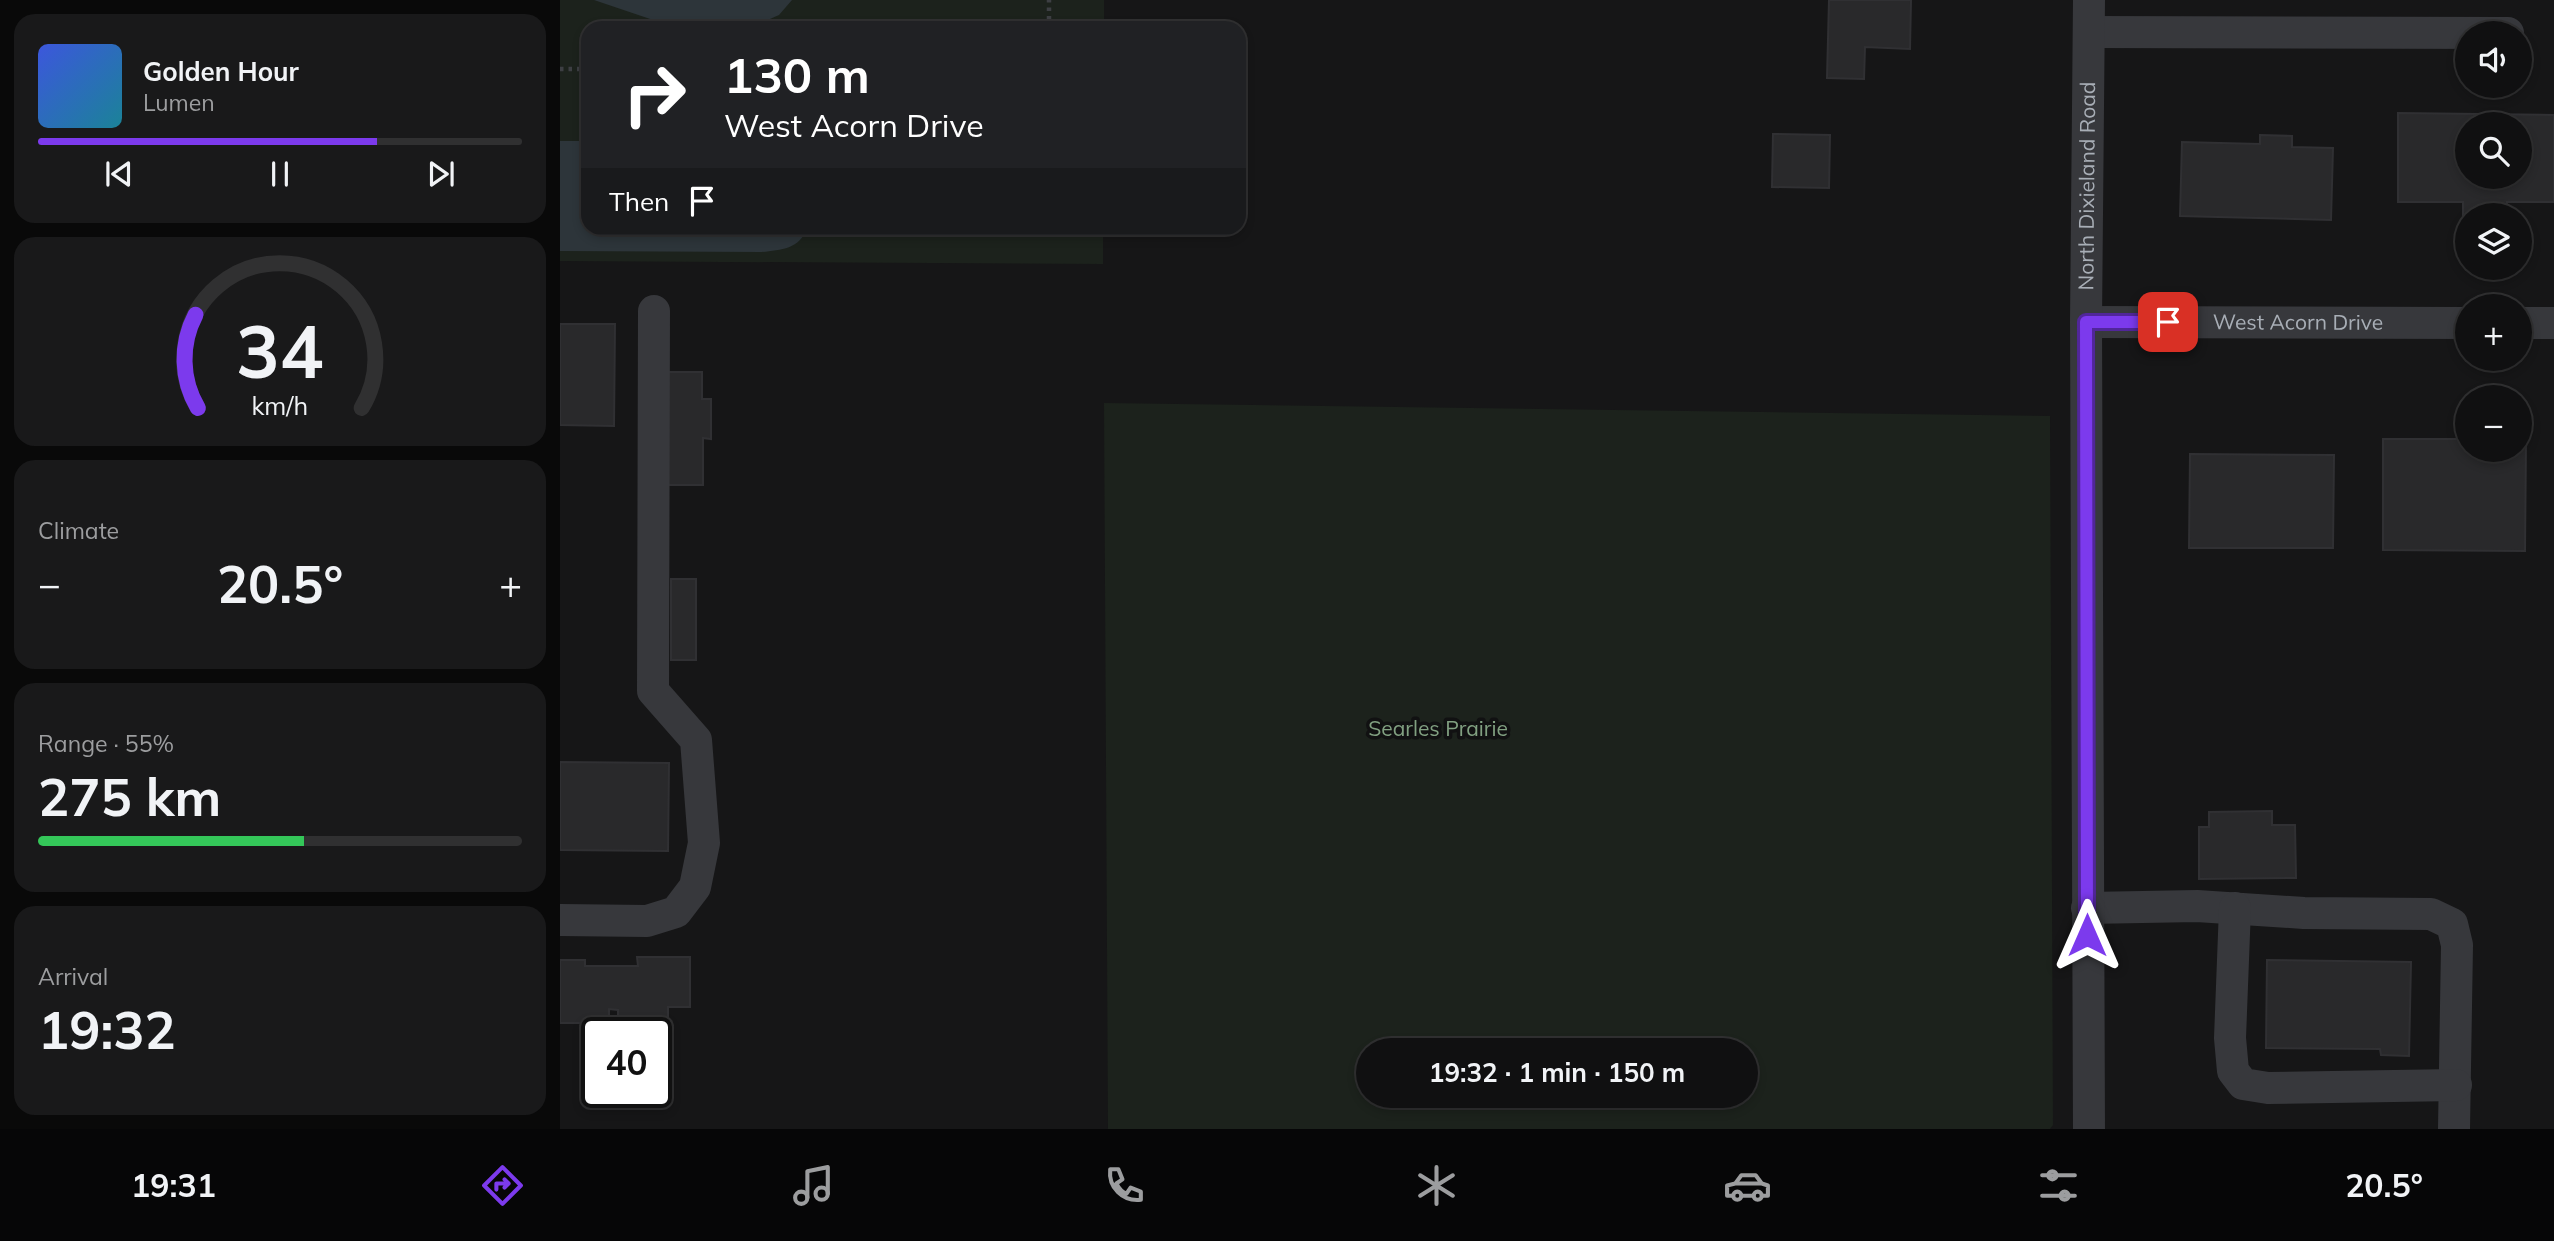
<!DOCTYPE html>
<meta charset="utf-8">
<style>
:root{--surface:#101011;--page:#19191a;--text:#f1f3f6;--muted:#9c9d9f;--line:#303031;--accent:#7c3aed}
body{margin:0;font-family:Mulish,sans-serif;background:var(--page);color:var(--text);height:100vh;display:flex;flex-direction:column;font-size:26px;white-space:nowrap}
*{box-sizing:border-box;margin:0}
p{font-size:23px;color:var(--muted)}
.icon{flex:none;width:38px;height:38px;fill:none;stroke:currentColor;stroke-width:2;stroke-linecap:round;stroke-linejoin:round}
.map{position:relative;flex:1;overflow:hidden}
.sheet{display:flex;flex-direction:column;gap:14px;padding:14px;background:#090909;width:560px}
.sheet>*{flex:none}
.top-card{position:absolute;left:21px;top:21px;width:665px;height:214px;border-radius:21px;box-shadow:0 4px 10px #0003,0 0 0 2px var(--line);background:#202124;color:#fff;overflow:hidden}
.buttons{position:absolute;left:1895px;top:21px;display:grid;gap:14px}
.buttons a{display:grid;place-items:center;width:77px;height:77px;border-radius:50%;background:var(--surface);box-shadow:0 4px 10px #0003,0 0 0 2px var(--line);font-size:35px}
.speed{position:absolute;left:21px;top:1017px;display:flex;gap:14px;font-size:35px;font-weight:700;text-align:center}
.speed>*{display:grid;place-content:center;width:91px;height:91px;border-radius:50%;background:var(--surface);box-shadow:0 4px 10px #0003,0 0 0 2px var(--line);line-height:1}
.speed .limit{border:4px solid #111;border-radius:10px;background:#fff;color:#111}
.pin{position:absolute;display:grid;place-items:center;width:60px;height:60px;color:#fff;margin:-30px;border-radius:14px;box-shadow:0 4px 10px #0006}
.me{position:absolute;width:77px;margin:-38px;rotate:0deg;stroke-linejoin:round;filter:drop-shadow(0 0 5px #0008)}
.turn{display:flex;align-items:center;gap:24px;height:147px;padding:0 28px;font-size:32px}
.turn .icon{width:91px;height:91px;stroke-width:2.5}
.turn b{display:block;font-size:49px;line-height:60px}
.then{display:flex;align-items:center;height:66px;padding:0 28px;background:#0003;gap:14px;font-size:26px}
.big{font-size:52px;font-weight:700;line-height:1.1}
.sheet .card{flex:1;display:flex;flex-direction:column;justify-content:center;gap:10px;min-width:0;padding:0 24px;border-radius:21px;background:var(--page)}
.sheet .dial{align-items:center;gap:0}
.dial svg{height:182px;overflow:visible;fill:none;stroke:var(--line);stroke-width:7;stroke-linecap:round;text-anchor:middle}
.dial text{fill:var(--text);stroke:none}
.song{display:flex;align-items:center;gap:21px}
.cover{width:84px;height:84px;border-radius:10px;background:linear-gradient(135deg,hsl(230 70% 55%),hsl(190 70% 35%))}
.played{height:7px;border-radius:4px;background:linear-gradient(90deg,var(--accent) 70%,var(--line) 70%)}
.keys{display:flex;justify-content:space-around;direction:ltr}
.heat{display:flex;justify-content:space-between;align-items:center;font-size:38px;direction:ltr}
.charge{height:10px;border-radius:5px;background:linear-gradient(90deg,#34c759 55%,var(--line) 0)}
.trip{position:absolute;left:796px;top:1038px;width:402px;height:70px;border-radius:35px;background:var(--surface);box-shadow:0 4px 10px #0003,0 0 0 2px var(--line);font-weight:700;line-height:70px;text-align:center}
.tabs{display:flex;height:112px;justify-content:space-around;align-items:center;background:#060607;color:var(--muted)}
.tabs .icon{width:49px;height:49px}
.tabs .selected{color:var(--accent)}
.tabs b{font-size:32px;color:var(--text)}
main{display:flex;flex:1;min-height:0}
.map>svg:first-child{display:block}
</style>
<main>
<section class="sheet">
<div class="card">
<div class="song"><i class="cover"></i><div><b>Golden Hour</b><p>Lumen</p></div></div>
<div class="played"></div>
<div class="keys"><svg class="icon" aria-label="previous" viewBox="0 0 24 24"><path d="M18 5L8 12l10 7zM5 5v14"/></svg><svg class="icon" aria-label="pause" viewBox="0 0 24 24"><path d="M8 5v14M16 5v14"/></svg><svg class="icon" aria-label="next" viewBox="0 0 24 24"><path d="M6 5l10 7-10 7zM19 5v14"/></svg></div>
</div>
<div class="card dial"><svg viewBox="0 0 100 80">
<path d="M14 69A42 42 0 1 1 86 69"/>
<path d="M14 69A42 42 0 0 1 13 28" stroke="#7c3aed"/>
<text x="50" y="56" font-size="32" font-weight="700">34</text>
<text x="50" y="72" font-size="11">km/h</text>
</svg></div>
<div class="card"><p>Climate</p>
<div class="heat"><a>−</a><b class="big">20.5°</b><a>+</a></div>
</div>
<div class="card"><p>Range · 55%</p><b class="big">275 km</b><div class="charge"></div></div>
<div class="card"><p>Arrival</p><b class="big">19:32</b></div>
</section>
<div class="map">
<svg width="1994" height="1129" viewBox="0 0 1994 1129">
<rect width="100%" height="100%" fill="#161617"/>
<path fill="#1c221c" fill-rule="evenodd" d="M0,0h544v28h-516v200h515v36l-543,-3z
M544,403l946,13 3,709 -3,4h-942zM808,1050h378v46h-378z"/>
<path fill="#2d353a" d="M34,0h198l-13,15 -23,10 -63,3 -28,-4z
M0,141h28v87h219c-7,21 -26,22 -45,24l-202,-1z"/>
<path fill="#29292b" stroke="#303033" stroke-width="2" fill-rule="evenodd" d="M1269,0h82l-1,49 -45,-2 -1,32 -37,-1z
M1838,113l156,2v87h-47l-1,13h-43v-13h-65zM1908,124h52v53h-52z
M1213,134l57,1 -1,53 -57,-1z
M1700,135l32,1v11l41,1 -2,72 -151,-4 2,-74 78,2z
M0,324h55l-1,102 -54,-1z
M105,372h37v27h9v40l-8,-1v47h-39z
M1823,439h85v11h52v-10h6l-1,111 -142,-1z
M1630,454l144,1 -1,93h-144z
M111,579h25v81h-25z
M0,762l109,1 -1,88 -108,-1z
M1712,811v14h23l1,53 -97,1v-52h10v-15z
M77,957h53v50h-22v13h-10v3l-40,1v-14l-9,-1v14h-49v-63h25v6h53z
M1707,960l144,2 -2,94 -28,-1 -1,-6 -114,-1z"/>
<g fill="none" stroke-linecap="round" stroke-linejoin="round">
<path stroke="#3d3f43" stroke-width="4.5" stroke-dasharray="3.5 5" stroke-linecap="butt" d="M489,28v-28
M0,69h28"/>
<g stroke="#37383c" stroke-width="32">
<path d="M1529,32l419,1"/>
<path id="s1" d="M1526,322l382,1"/>
<path d="M1960,323h34"/>
<path d="M1527,908l110,-2 107,7 127,1 21,10 5,21 -3,184"/>
<path d="M1675,908l-5,130 3,33 10,13 25,4 188,-3"/>
<path d="M0,920l87,1 29,-9 19,-25 9,-44 -8,-103 -43,-49 1,-380"/>
<path id="s2" d="M1529,1129l-3,-807 3,-322"/>
</g>
</g>
<g fill="none" stroke-linecap="round" stroke-linejoin="round">
<defs>
<path id="route" d="M1527,935l-1,-613h82"/>
</defs>
<use href="#route" stroke="#51269a" stroke-width="18"/>
<use href="#route" stroke="#7c3aed" stroke-width="12"/>
</g>
<g text-anchor="middle" stroke-width="7" stroke-linejoin="round" paint-order="stroke">
<g font-size="21" fill="#a8aeb6" stroke="#111112">
<text dy="7" stroke="none"><textPath href="#s2" startOffset="943">North Dixieland Road</textPath></text>
<text dy="7" stroke="none"><textPath href="#s1" startOffset="212">West Acorn Drive</textPath></text>
</g>
<g font-size="21" fill="#81a081" stroke="#111112">
<text x="878" y="736">Searles Prairie</text>
</g>
</g>
</svg>
<div class="buttons">
<a><svg class="icon" aria-label="sound" viewBox="0 0 24 24"><path d="M4 9h4l5-4v14l-5-4H4zM17 9q2 3 0 6"/></svg></a>
<a><svg class="icon" aria-label="search" viewBox="0 0 24 24"><circle cx="10" cy="10" r="6"/><path d="M15 15l6 6"/></svg></a>
<a><svg class="icon" aria-label="layers" viewBox="0 0 24 24"><path d="M12 4l9 5-9 5-9-5zM3 14l9 5 9-5"/></svg></a>
<a>+</a>
<a>−</a>
</div>
<div class="speed"><div class="limit">40</div></div>
<div class="pin" style="left:1608px;top:322px;background:#d93025"><svg class="icon" aria-label="arrive" viewBox="0 0 24 24"><path d="M6 21V4h12l-3 4 3 4H6"/></svg></div>
<svg class="me" style="left:1527px;top:935px" viewBox="-20 -20 40 40"><path d="M0-17L14 15 0 8-14 15z" fill="#7c3aed" stroke="#fff" stroke-width="4"/></svg>
<div class="trip">19:32 · 1 min · 150 m</div>
<div class="top-card">
<div class="turn"><svg class="icon" aria-label="right" viewBox="0 0 24 24"><path d="M7 20v-9h11M14 6l5 5-5 5"/></svg><div><b>130 m</b>West Acorn Drive</div></div>
<div class="then">Then<svg class="icon" aria-label="arrive" viewBox="0 0 24 24"><path d="M6 21V4h12l-3 4 3 4H6"/></svg></div>
</div>
</div>
</main>
<nav class="tabs">
<b>19:31</b>
<svg class="icon selected" aria-label="directions" viewBox="0 0 24 24"><path d="M12 3l9 9-9 9-9-9zM9 14v-3h6M13 9l2 2-2 2"/></svg>
<svg class="icon" aria-label="music" viewBox="0 0 24 24"><path d="M9 18V5l10-2v13"/><circle cx="6" cy="18" r="3"/><circle cx="16" cy="16" r="3"/></svg>
<svg class="icon" aria-label="phone" viewBox="0 0 24 24"><path d="M5 4h4l2 5-3 2q2 4 5 5l2-3 5 2v4C11 20 4 13 5 4z"/></svg>
<svg class="icon" aria-label="climate" viewBox="0 0 24 24"><path d="M12 3v18M4 7l16 10M4 17L20 7"/></svg>
<svg class="icon" aria-label="car" viewBox="0 0 24 24"><path d="M5 17H2v-5l4-1 3-4h7l3 4 3 1v5h-3M9 17h6M6 11h13"/><circle cx="7" cy="17" r="2"/><circle cx="17" cy="17" r="2"/></svg>
<svg class="icon" aria-label="filters" viewBox="0 0 24 24"><path d="M4 7h16M4 17h16"/><circle cx="9" cy="7" r="2"/><circle cx="15" cy="17" r="2"/></svg>
<b>20.5°</b>
</nav>
